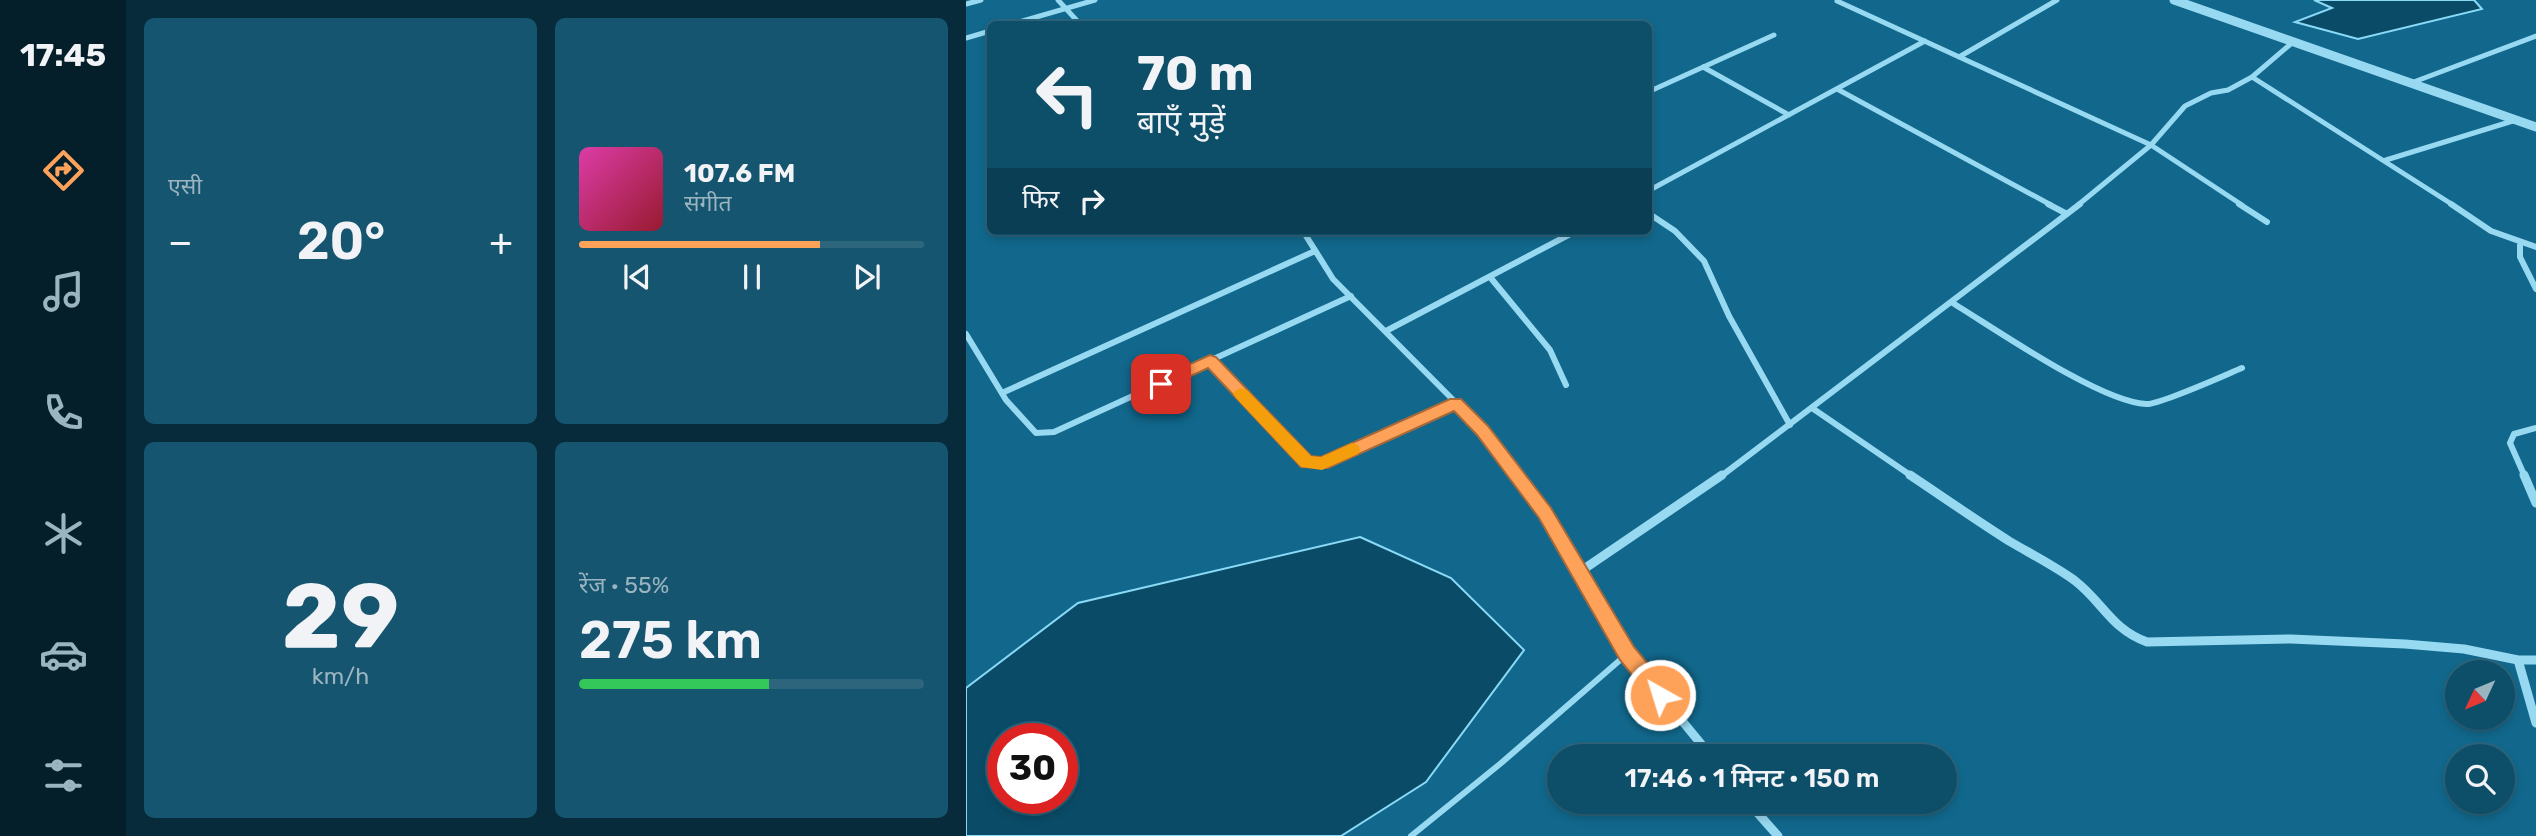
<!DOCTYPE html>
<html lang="hi">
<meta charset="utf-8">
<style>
:root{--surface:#0d4e69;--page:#16556f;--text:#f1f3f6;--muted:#9ab4c0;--line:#2d657d;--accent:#ffa259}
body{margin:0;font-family:Rubik,"Noto Sans Devanagari",sans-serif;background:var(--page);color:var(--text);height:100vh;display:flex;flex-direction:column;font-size:26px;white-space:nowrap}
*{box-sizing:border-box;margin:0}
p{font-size:23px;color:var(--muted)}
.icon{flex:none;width:38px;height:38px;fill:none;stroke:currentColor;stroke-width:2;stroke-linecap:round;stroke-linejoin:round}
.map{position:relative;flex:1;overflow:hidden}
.side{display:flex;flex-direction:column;gap:18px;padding:18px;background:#072b3a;width:840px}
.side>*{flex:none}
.top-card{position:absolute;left:21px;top:21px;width:665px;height:214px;border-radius:10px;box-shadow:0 4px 10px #0003,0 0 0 2px var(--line);background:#0d4e69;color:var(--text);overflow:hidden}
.needle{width:46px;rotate:226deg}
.buttons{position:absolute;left:1479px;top:660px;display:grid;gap:14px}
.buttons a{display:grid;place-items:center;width:70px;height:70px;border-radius:50%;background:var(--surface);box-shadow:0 4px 10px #0003,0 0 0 2px var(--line);font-size:35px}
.speed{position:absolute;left:21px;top:723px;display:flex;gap:14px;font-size:35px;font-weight:700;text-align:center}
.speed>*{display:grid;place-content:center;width:91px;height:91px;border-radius:50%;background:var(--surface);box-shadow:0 4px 10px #0003,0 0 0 2px var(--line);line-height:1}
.speed .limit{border:10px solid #d22;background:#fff;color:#111}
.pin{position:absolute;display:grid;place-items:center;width:60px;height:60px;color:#fff;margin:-30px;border-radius:14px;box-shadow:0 4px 10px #0006}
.me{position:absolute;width:77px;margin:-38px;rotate:321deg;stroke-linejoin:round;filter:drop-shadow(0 0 5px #0008)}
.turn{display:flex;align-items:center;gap:24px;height:147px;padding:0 35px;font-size:32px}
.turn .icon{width:91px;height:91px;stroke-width:2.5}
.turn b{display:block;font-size:49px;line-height:60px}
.then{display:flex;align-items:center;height:66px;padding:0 35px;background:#0003;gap:14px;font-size:26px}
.big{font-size:52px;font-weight:600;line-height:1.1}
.side .widget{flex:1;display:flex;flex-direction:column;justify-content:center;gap:10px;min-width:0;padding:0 24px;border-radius:10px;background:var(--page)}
.side .dial{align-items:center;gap:0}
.dial b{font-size:91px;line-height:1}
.song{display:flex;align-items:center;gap:21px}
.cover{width:84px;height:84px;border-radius:10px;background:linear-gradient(135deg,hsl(320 70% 55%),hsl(350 70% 35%))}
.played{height:7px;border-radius:4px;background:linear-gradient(90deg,var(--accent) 70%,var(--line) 70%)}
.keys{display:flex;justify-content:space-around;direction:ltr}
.heat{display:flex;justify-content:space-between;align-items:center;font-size:38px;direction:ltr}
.charge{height:10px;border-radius:5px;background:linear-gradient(90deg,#34c759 55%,var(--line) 0)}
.side .tiles{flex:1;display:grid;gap:18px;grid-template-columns:repeat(2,1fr)}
.trip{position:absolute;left:581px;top:744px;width:410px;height:70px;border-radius:35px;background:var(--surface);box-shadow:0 4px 10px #0003,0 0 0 2px var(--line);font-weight:600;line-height:70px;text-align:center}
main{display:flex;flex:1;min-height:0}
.tabs{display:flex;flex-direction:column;width:126px;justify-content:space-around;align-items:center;background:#051f2a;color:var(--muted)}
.tabs .icon{width:49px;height:49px}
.tabs .current{color:var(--accent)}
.tabs b{font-size:32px;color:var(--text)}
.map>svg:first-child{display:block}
</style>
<main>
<nav class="tabs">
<b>17:45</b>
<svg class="icon current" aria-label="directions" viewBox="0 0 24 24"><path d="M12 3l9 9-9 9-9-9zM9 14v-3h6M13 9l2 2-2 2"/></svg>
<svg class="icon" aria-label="music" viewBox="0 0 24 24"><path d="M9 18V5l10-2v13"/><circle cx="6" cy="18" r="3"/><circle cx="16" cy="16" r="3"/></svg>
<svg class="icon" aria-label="phone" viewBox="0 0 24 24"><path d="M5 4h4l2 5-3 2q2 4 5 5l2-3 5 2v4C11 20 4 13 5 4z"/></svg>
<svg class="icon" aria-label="climate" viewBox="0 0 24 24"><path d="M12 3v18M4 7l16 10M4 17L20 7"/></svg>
<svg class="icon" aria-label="car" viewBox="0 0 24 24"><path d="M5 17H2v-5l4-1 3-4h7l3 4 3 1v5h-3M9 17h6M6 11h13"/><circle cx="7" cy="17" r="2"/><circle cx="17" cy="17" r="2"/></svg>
<svg class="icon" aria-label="filters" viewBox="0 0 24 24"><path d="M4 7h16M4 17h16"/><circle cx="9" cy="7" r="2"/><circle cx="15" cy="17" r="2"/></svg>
</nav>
<section class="side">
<div class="tiles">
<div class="widget"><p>एसी</p>
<div class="heat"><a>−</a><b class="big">20°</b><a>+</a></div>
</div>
<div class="widget">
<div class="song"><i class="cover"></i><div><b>107.6 FM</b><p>संगीत</p></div></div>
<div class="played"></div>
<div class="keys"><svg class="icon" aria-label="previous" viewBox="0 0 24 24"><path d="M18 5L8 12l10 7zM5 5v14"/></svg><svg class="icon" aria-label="pause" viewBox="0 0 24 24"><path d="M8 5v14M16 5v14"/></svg><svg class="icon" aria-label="next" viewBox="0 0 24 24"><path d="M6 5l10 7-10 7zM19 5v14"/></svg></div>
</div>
<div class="widget dial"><b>29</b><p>km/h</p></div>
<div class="widget"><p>रेंज · 55%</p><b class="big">275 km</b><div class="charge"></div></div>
</div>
</section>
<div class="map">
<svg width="1570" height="836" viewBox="0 0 1570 836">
<rect width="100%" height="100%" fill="#11688c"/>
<path fill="#0a4c68" stroke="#8ad9f6" stroke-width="2" fill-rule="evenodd" d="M1348,0h160l8,9 -124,30 -63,-17 37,-14z
M394,537l91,41 73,72 -98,132 -85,54h-375v-148l112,-85zM37,738h59v60h-59z"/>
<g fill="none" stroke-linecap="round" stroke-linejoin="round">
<path stroke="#98d9f2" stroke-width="6" d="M445,836l89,-72 127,-110"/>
<path stroke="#98d9f2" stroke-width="5" d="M92,0l22,24
M871,1l314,144 91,60
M0,4l15,-4
M46,24l83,-24
M0,38l24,-7
M993,57l98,-57
M737,67l86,48
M1286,77l201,128
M1445,83l125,-47
M871,89l214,116
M682,92l126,-57
M1420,160l130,-40
M682,191l277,-150
M1112,205l73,-60 34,-39 26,-13 17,-3 24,-13 41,-35"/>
<path stroke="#98d9f2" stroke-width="6" d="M1082,204l19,10
M1273,204l28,18
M1485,204l40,27 45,16
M682,213l27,18 29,30 25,55 61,109
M337,231l30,48 150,151 35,47
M1554,245v12l16,32
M524,277l60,73 16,35
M985,302c43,26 149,100 195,102 13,1 79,-29 96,-36
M420,331l190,-100
M0,334l40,66 30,33 18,-1 297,-136
M244,361l97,101 15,1 134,-60
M36,393l313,-142
M846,408l101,69
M754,477l360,-273
M1559,477l-15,-34 4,-9 22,-6"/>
<path stroke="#98d9f2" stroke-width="9" d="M551,475l28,38 36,58
M944,475c33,22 66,45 99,66 22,13 44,24 65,39 29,22 37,49 73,62l144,-3 114,5 59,5 54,11h18
M1558,475l12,28
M1552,660l18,63
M745,756l-84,-102 -46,-83 141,-96
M782,802l30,34"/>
<path stroke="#98d9f2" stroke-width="9" d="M1208,0l362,127"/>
</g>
<path fill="#ffa259" stroke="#a6693a" stroke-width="2" d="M244,355l6,2 95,99 10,1 129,-58h11l27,27 63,82 83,139 34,41 2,7 -2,6 -8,3 -7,-3 -33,-41 -81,-142 -62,-83 -23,-24 -126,57 -27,-1 -93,-99 -47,22 -8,-6 2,-4z"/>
<path fill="#f59e0b" d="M275,388l6,2 64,66 10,1 31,-14 6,2 2,5 -2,4 -36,16 -21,-3 -65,-69 -3,-4 3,-4z"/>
</svg>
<div class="buttons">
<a><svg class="needle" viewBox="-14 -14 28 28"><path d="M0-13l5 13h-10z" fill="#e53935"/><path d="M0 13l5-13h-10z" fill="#9ab4c0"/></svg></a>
<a><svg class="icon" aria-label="search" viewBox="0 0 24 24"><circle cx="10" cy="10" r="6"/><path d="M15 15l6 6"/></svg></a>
</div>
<div class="speed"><div class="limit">30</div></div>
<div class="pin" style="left:195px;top:384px;background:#d93025"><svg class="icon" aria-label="arrive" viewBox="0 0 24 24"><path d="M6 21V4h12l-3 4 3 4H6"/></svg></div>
<svg class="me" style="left:694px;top:695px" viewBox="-20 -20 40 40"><circle r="17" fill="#ffa259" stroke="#fff" stroke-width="3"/><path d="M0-11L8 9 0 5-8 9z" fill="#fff"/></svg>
<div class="trip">17:46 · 1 मिनट · 150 m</div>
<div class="top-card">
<div class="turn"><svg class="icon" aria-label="left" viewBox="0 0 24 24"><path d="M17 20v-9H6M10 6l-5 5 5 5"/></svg><div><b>70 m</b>बाएँ मुड़ें</div></div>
<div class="then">फिर<svg class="icon" aria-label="right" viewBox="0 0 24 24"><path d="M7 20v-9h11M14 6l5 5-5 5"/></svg></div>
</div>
</div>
</main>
